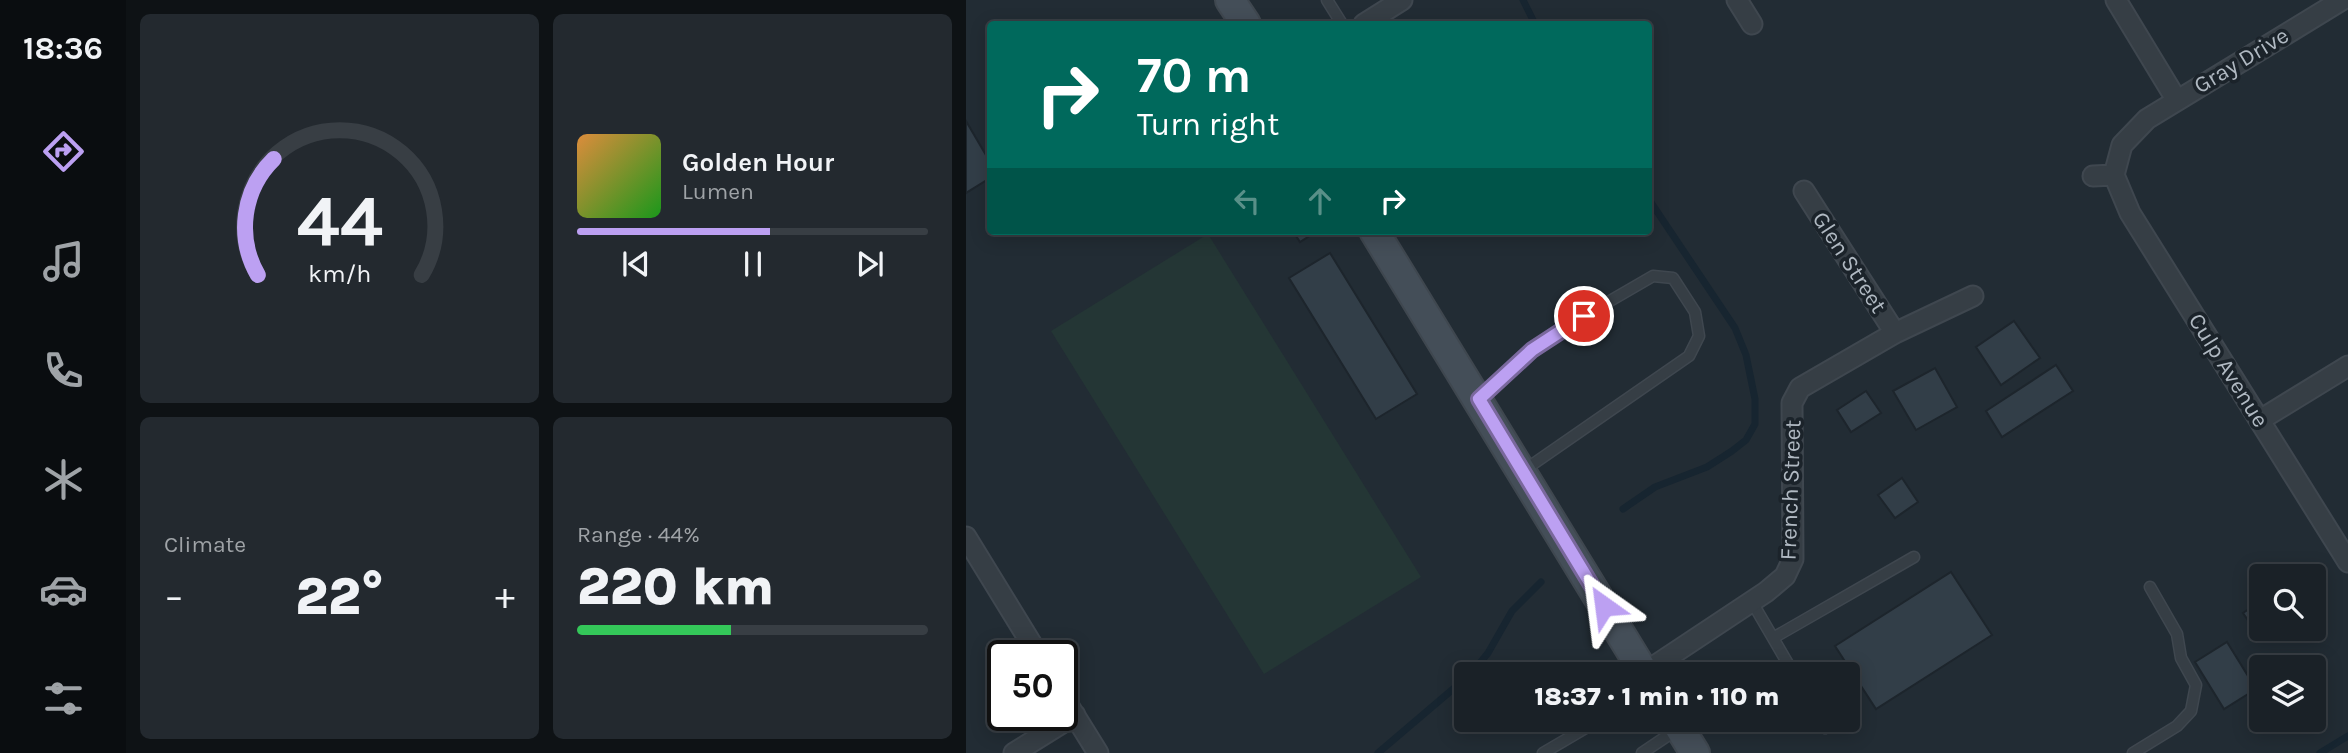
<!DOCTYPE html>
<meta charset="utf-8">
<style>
:root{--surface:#1a2127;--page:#23292f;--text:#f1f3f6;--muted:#9fa3a7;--line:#383e44;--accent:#bca0f2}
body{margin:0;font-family:Karla,sans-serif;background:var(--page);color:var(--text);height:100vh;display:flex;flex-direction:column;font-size:26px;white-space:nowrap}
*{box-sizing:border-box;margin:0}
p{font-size:23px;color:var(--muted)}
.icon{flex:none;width:38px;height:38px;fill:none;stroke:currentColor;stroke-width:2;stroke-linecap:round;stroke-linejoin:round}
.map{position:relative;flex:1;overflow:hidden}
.side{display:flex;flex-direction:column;gap:14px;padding:14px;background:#0e1215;width:840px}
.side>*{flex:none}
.banner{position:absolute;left:21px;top:21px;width:665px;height:214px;border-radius:7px;box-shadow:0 4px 18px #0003,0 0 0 2px var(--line);background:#00695c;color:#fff;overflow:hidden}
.buttons{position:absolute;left:1283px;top:564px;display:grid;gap:14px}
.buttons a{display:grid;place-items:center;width:77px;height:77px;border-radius:7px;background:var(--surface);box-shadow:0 4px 18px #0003,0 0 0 2px var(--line);font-size:35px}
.speed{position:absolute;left:21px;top:640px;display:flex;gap:14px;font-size:35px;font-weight:700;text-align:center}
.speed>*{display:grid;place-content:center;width:91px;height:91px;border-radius:50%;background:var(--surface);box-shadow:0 4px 18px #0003,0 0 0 2px var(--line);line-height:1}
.speed .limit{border:4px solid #111;border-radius:10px;background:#fff;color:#111}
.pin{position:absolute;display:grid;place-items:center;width:60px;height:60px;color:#fff;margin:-30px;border:4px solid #fff;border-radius:50%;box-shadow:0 2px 7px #0007}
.me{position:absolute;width:77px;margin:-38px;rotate:329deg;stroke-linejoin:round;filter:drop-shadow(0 0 5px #0008)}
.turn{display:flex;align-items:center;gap:24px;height:147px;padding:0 35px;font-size:32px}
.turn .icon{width:91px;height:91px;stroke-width:2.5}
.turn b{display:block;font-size:49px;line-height:60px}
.lanes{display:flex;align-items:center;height:66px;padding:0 35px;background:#0003;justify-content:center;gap:35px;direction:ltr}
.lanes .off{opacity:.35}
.big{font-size:52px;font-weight:800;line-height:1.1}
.side .widget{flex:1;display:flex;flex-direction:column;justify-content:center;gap:10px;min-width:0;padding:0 24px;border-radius:10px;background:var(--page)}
.side .dial{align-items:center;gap:0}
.dial svg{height:182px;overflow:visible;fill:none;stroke:var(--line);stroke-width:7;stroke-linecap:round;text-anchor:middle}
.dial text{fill:var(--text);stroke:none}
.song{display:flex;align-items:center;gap:21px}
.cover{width:84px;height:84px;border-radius:10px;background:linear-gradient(135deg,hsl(30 70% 55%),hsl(120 70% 35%))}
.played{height:7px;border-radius:4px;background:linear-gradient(90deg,var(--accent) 55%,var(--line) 55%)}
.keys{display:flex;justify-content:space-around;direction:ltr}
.heat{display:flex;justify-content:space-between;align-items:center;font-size:38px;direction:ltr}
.charge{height:10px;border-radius:5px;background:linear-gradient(90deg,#34c759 44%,var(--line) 0)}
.side .tiles{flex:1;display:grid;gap:14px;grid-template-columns:repeat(2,1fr)}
.trip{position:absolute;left:488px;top:662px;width:406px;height:70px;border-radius:7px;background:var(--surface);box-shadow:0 4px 18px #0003,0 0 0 2px var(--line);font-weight:800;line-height:70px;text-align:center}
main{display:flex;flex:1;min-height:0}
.tab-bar{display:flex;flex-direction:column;width:126px;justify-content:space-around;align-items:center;background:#0a0d10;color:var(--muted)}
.tab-bar .icon{width:49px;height:49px}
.tab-bar .selected{color:var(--accent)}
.tab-bar b{font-size:32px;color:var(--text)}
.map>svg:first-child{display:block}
</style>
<main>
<nav class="tab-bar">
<b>18:36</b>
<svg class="icon selected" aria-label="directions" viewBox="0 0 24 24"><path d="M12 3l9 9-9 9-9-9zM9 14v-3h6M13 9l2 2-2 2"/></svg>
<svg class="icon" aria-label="music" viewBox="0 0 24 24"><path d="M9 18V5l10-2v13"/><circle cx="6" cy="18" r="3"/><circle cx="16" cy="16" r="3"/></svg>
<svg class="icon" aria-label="phone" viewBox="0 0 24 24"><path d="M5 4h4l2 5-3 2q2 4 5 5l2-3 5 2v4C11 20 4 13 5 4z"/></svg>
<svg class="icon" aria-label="climate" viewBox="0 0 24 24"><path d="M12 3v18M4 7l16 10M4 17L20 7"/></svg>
<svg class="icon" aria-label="car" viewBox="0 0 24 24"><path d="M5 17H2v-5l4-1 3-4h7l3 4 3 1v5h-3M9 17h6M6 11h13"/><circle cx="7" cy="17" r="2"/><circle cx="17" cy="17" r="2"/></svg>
<svg class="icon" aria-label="filters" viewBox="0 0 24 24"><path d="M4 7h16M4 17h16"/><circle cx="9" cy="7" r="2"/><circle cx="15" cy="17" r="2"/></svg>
</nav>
<section class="side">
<div class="tiles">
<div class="widget dial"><svg viewBox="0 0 100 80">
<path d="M14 69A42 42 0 1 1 86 69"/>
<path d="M14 69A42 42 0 0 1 21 18" stroke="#bca0f2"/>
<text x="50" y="56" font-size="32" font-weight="700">44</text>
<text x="50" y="72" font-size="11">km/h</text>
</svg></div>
<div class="widget">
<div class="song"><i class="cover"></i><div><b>Golden Hour</b><p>Lumen</p></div></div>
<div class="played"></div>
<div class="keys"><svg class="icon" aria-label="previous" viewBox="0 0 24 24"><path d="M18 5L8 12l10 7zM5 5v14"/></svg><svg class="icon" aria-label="pause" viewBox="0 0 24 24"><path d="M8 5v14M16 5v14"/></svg><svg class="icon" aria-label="next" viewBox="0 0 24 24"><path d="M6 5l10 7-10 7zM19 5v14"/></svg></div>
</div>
<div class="widget"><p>Climate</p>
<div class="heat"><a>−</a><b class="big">22°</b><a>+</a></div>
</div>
<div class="widget"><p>Range · 44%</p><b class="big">220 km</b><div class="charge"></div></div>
</div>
</section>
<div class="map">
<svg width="1382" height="753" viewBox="0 0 1382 753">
<rect width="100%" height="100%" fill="#222c34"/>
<path fill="#243635" d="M242,234l213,343 -157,97 -213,-343z"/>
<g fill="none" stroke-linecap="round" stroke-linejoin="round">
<path stroke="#172530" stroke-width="7" d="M557,0l12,24
M657,509l32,-22 52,-20 25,-16 14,-11 9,-16v-25l-9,-44 -11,-27 -87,-130
M505,674l17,-21 24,-42 29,-29
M412,753l88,-75
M1354,753l28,-17"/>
</g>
<path fill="#323e48" stroke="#1d252c" stroke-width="2" d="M0,121l24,41v16l-24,15z
M327,231h24l-17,11z
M364,253l87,141 -41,25 -87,-141z
M1048,321l26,37 -39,27 -25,-38z
M1090,365l17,26 -71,46 -16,-26z
M969,368l22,39 -41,23 -23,-39z
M900,391l15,22 -30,19 -14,-22z
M936,478l16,24 -23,16 -17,-23z
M985,572l41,63 -116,74 -41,-63z
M1295,601v19l-9,6 -9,-13z
M1261,642l29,47 -32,20 -29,-47z"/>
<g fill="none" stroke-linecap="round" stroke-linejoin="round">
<defs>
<path id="lane" d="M361,0l15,24
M513,399l54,-49 51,-34 69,-40 20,2 22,34 4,24 -10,20 -166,115
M786,602l42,72
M807,638l141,-81
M854,719l5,9
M577,753l58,-34
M676,753l37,-25
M1167,753l44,-27 14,-15 5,-26 -15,-27 -4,-24 -27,-47"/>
<path id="street" d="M771,0l15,24
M1150,0l60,99
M398,24l38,-24
M1148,175l16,38 218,349
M1127,176l21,-1 8,-30 25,-26 195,-119
M838,191l91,142
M1294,420l88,-54
M0,537l73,119
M678,673l122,-81 19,-16 8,-17 -1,-156 8,-15 95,-55 78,-37
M96,695l36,58
M48,753l61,-38"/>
<path id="secondary" d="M264,0l16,24
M408,231l271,443
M708,719l21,34"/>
</defs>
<use href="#lane" stroke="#3f474f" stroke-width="13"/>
<use href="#street" stroke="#3f474f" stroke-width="23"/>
<use href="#secondary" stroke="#3f474f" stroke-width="32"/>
<use href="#lane" stroke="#363e45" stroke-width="10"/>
<use href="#street" stroke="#363e45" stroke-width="19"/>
<use href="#secondary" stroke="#444e58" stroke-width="28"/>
</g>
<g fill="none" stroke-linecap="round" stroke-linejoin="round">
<defs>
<path id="route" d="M618,316l-52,34 -53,49 125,207"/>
</defs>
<use href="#route" stroke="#7a689d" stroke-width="18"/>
<use href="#route" stroke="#bca0f2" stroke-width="12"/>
</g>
<g text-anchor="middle" stroke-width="7" stroke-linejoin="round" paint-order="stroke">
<g font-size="23" fill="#b0b9c2" stroke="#1b232a">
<text transform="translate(1275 60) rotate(-31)" y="8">Gray Drive</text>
<text transform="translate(884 262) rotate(57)" y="8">Glen Street</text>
<text transform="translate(1263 370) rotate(58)" y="8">Culp Avenue</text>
<text transform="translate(824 490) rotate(-88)" y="8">French Street</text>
</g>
</g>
</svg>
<div class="buttons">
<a><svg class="icon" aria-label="search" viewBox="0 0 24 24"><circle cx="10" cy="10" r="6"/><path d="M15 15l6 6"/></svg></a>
<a><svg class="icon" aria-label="layers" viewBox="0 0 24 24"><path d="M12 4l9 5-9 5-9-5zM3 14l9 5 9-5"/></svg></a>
</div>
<div class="speed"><div class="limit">50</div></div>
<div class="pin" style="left:618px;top:316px;background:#d93025"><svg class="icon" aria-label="arrive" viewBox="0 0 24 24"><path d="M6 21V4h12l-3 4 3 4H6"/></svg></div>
<svg class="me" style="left:638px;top:606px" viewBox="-20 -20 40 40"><path d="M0-17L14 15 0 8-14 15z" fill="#bca0f2" stroke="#fff" stroke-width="4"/></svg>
<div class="trip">18:37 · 1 min · 110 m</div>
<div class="banner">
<div class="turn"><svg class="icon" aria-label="right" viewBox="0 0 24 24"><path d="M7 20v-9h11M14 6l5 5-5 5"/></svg><div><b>70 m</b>Turn right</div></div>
<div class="lanes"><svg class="icon off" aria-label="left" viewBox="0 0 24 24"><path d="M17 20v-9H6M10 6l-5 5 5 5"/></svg><svg class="icon off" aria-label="ahead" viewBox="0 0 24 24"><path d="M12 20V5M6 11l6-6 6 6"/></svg><svg class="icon" aria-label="right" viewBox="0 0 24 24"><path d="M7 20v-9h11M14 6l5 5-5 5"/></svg></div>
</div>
</div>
</main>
